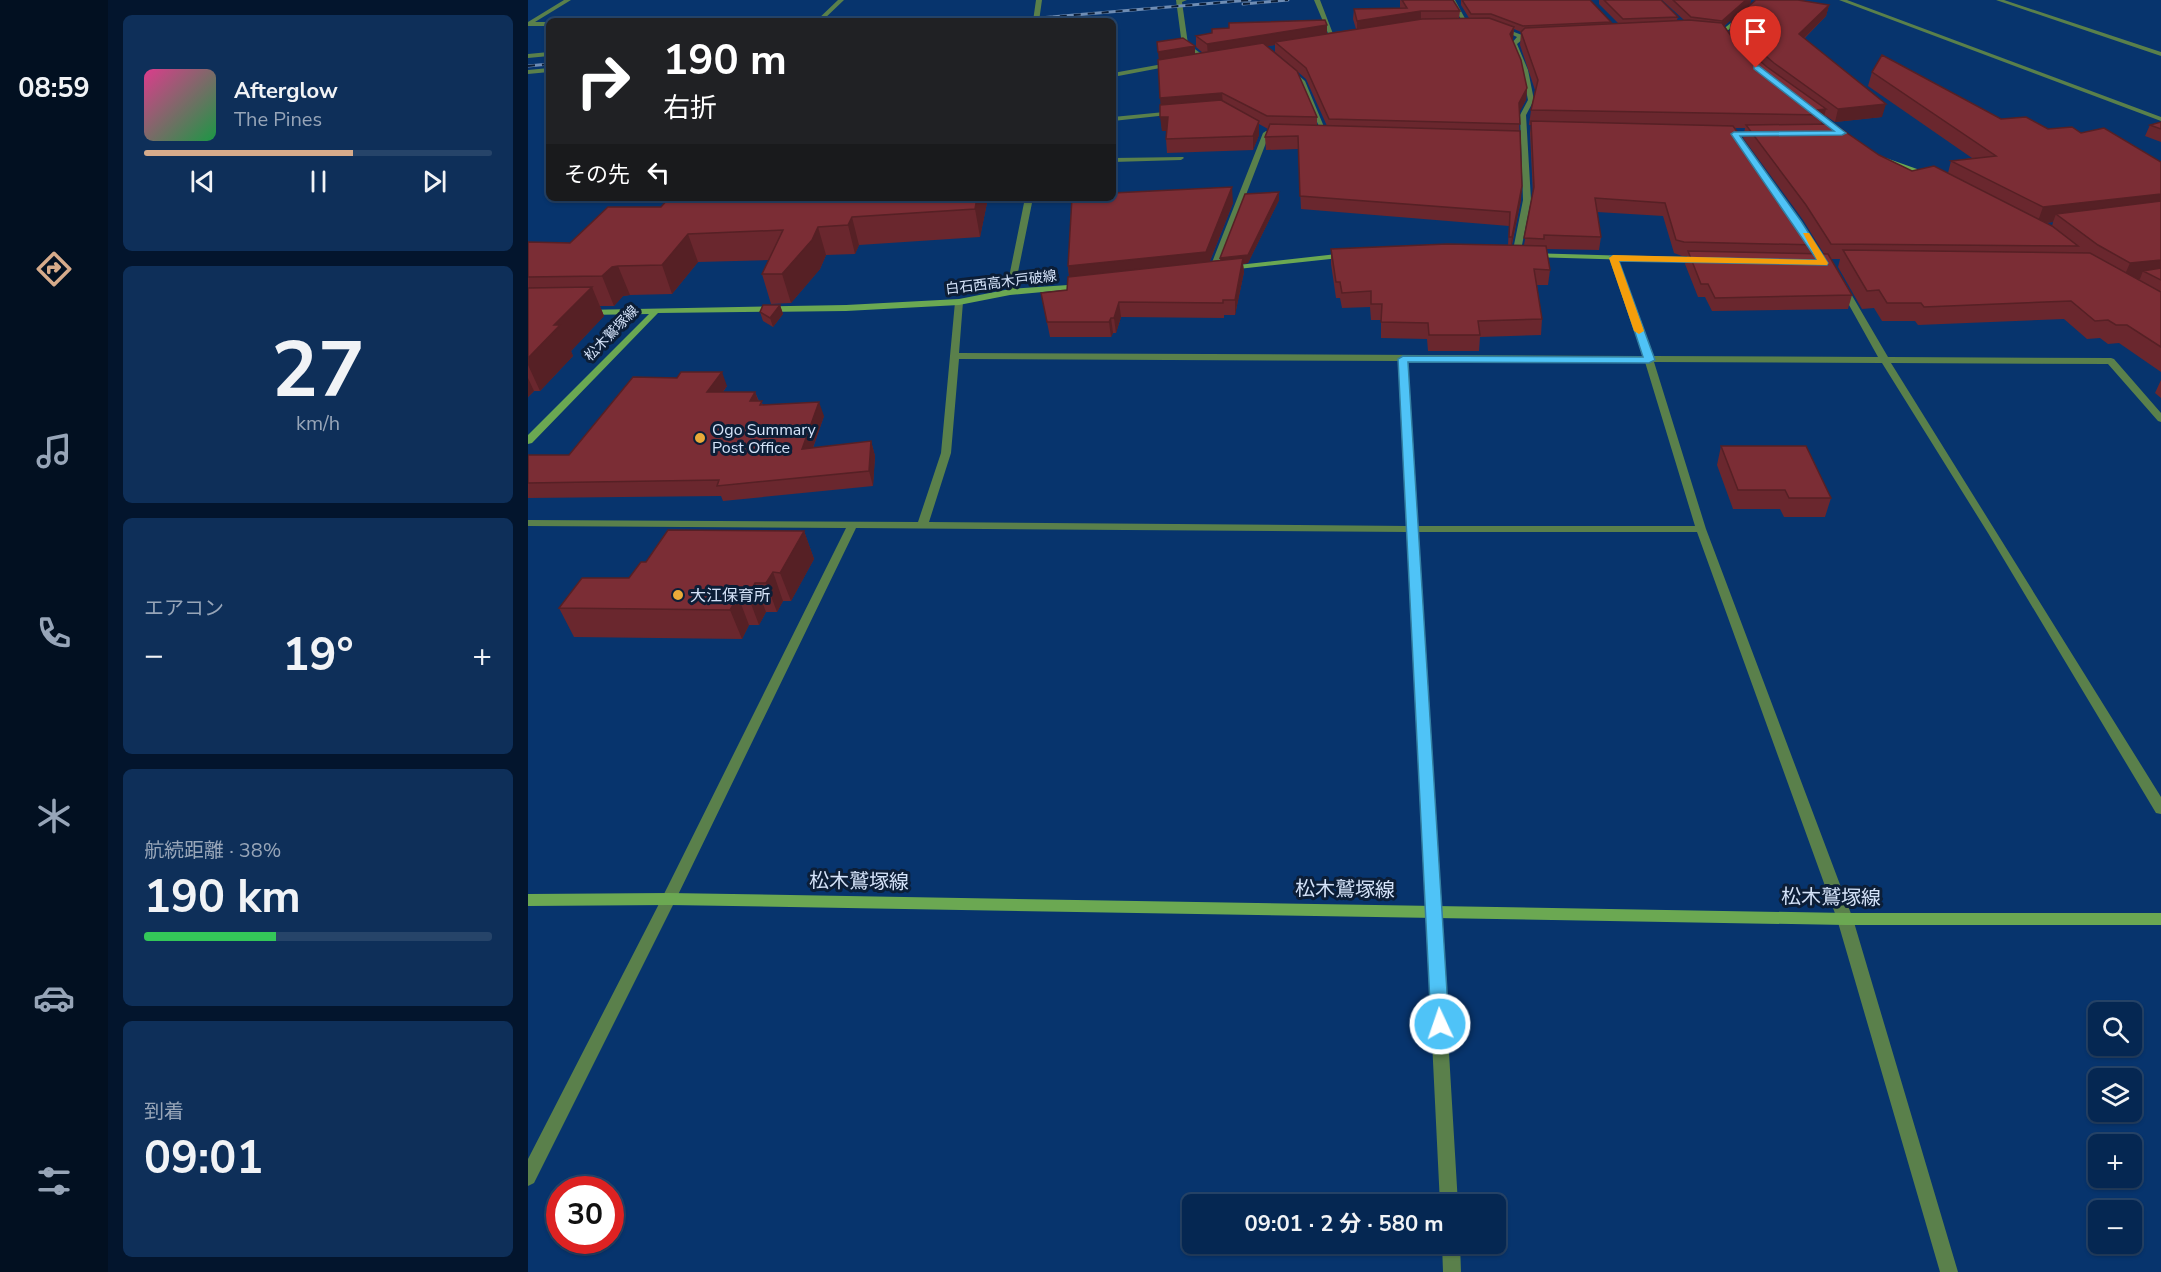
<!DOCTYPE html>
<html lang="ja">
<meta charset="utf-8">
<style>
:root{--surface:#052752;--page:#0e2f59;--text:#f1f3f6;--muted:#97a5b8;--line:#264469;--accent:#d6ab8b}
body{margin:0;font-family:"Nunito Sans","Noto Sans JP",sans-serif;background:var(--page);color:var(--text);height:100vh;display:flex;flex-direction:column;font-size:22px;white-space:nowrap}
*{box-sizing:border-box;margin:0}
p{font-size:20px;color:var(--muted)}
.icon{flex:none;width:33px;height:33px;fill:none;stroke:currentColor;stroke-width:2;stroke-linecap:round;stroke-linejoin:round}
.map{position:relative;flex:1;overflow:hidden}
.details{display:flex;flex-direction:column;gap:15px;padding:15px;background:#03152d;width:420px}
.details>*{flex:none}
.guide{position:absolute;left:18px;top:18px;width:570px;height:183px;border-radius:9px;box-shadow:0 2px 4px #0004,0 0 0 2px var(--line);background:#202124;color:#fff;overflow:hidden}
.buttons{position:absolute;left:1560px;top:1002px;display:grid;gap:12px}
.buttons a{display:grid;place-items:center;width:54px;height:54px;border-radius:9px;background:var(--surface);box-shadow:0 2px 4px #0004,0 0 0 2px var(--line);font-size:30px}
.speed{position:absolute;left:18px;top:1176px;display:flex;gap:12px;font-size:30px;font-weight:700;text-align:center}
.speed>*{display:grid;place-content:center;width:78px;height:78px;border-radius:50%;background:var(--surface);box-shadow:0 2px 4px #0004,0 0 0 2px var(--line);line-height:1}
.speed .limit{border:9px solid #d22;background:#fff;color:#111}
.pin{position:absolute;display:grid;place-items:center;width:51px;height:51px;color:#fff;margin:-62px -26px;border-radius:50% 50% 50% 0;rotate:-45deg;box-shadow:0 0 6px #0007}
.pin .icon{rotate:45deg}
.me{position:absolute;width:66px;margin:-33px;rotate:357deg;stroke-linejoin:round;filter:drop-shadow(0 0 4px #0008)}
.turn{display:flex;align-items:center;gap:21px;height:126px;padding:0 18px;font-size:27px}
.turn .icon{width:78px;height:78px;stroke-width:2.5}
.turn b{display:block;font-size:42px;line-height:51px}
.then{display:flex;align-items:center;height:57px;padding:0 18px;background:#0003;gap:12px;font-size:22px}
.big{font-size:45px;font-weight:700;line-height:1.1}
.details .card{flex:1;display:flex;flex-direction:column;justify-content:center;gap:9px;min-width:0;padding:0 21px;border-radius:9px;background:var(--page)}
.details .dial{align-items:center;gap:0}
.dial b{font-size:78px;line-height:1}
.song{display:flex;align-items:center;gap:18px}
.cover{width:72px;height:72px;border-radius:9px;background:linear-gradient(135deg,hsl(330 70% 55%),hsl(140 70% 35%))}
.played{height:6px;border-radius:3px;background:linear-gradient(90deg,var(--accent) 60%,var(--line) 60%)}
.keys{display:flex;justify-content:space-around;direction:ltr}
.heat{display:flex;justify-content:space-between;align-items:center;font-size:33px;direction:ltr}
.charge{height:9px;border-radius:4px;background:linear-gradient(90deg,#34c759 38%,var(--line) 0)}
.trip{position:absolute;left:654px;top:1194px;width:324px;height:60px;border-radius:9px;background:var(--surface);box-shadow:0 2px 4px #0004,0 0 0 2px var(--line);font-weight:700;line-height:60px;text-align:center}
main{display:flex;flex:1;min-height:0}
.dock{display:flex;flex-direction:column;width:108px;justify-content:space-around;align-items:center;background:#021021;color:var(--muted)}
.dock .icon{width:42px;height:42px}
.dock .active{color:var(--accent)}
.dock b{font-size:27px;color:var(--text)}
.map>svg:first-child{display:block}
</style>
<main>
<nav class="dock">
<b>08:59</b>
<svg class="icon active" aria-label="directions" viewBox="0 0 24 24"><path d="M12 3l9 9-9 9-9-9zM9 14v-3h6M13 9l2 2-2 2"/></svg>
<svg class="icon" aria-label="music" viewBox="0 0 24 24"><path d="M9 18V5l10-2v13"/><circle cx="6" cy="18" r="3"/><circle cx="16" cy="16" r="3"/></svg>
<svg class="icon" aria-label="phone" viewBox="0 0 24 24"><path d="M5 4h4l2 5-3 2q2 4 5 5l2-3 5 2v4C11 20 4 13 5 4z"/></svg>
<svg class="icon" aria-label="climate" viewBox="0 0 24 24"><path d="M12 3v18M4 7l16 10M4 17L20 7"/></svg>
<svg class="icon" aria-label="car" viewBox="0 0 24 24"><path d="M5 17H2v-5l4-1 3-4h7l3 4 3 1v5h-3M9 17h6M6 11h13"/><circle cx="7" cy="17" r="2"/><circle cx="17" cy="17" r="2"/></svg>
<svg class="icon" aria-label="filters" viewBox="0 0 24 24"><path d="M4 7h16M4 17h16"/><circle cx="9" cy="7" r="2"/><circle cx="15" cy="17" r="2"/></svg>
</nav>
<section class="details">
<div class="card">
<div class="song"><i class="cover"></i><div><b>Afterglow</b><p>The Pines</p></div></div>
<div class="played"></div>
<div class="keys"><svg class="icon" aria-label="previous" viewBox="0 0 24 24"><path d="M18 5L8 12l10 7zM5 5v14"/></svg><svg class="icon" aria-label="pause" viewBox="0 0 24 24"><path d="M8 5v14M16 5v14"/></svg><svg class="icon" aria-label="next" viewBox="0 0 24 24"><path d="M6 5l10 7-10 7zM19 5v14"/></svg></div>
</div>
<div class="card dial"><b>27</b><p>km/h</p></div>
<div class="card"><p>エアコン</p>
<div class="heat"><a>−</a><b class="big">19°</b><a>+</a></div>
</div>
<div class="card"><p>航続距離 · 38%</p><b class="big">190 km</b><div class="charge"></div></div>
<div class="card"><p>到着</p><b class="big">09:01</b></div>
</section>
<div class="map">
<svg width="1633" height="1272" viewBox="0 0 1633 1272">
<rect width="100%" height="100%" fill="#07346d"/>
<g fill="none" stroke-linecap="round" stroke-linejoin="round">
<path fill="#5a804b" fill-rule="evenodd" d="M36,0h7l-36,22h14v4h-21v-4z
M310,0h6l-22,21h-6z
M508,0h6l-3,21h-6z
M648,0h11l-5,2 6,42 19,14v2h-4l-21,-15z
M786,0h6l15,39 -5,-1z
M921,0h6l13,24h-4z
M1311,0h8l314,117v4z
M1468,0h8l157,52v4z
M970,26l24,9 15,-1 3,2 -17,3 -6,5 11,26 6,30 -8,15 5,85 -11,55 -4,2 -4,-2 11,-55 -3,-85 8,-15 -6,-30 -11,-26 6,-7 -19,-9z
M21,52v4l-21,2v-4z
M646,62l2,3 -63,12v-4z
M21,68v4l-21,2v-4z
M758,68h4l15,13 22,53 -5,-1 -23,-51 -13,-12z
M647,111l2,1v2l-64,7v-4z
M738,131h16l3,2 -3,2h-13l-52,135 -7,2 -1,-2 54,-137z
M655,157l1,1 -3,2 -68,2v-4z
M497,198h8l-19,94 -4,3 -4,-3z
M1082,256l7,2 35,98 226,1 -39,-70 4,-2 4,2 41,70 223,1 3,1 47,54v9l-3,-1 -50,-57 -217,-1 270,434v17l-5,-1 -168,-280 -106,-170 -228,-1 52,167 147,390 105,353h-18l-103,-353 -140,-387h-279l40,672h-18l-33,-672 -551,-4 -180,371 -142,284 -6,3v-27l134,-261 184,-370 -318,-2v-6l390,2 23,-69 14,-151 4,-3 4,3 -4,51 684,3 -34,-98zM431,359l440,2 8,165 -478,-4 22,-69zM880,361l237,1 50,164h-278z
M914,1244h18l1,28h-18z"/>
<path fill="#6ba852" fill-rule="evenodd" d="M1230,0h6l-38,32 7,11 -5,1 -8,-12z
M1281,107h4l31,25v2h-4l-31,-25z
M1354,158h4l48,17 -7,2 -45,-17z
M818,253h3v4l-120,13 -4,-2 4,-2z
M1000,253l174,5 4,2 -4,2 -171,-5h-3z
M555,284l4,2 -1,2 -76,7 -51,10 -113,6 -188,2 -126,130 -4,1v-9l121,-121 -63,1 -3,-1v-4l263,-5 113,-6 51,-10z
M141,893l1176,20h316v12h-316l-1176,-20 -141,1v-12z"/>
<defs>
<path id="rail" d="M715,4l45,-4
M476,21l246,-21
M0,66l21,-2"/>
</defs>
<use href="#rail" stroke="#6f8db4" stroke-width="3"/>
<use href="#rail" stroke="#0c1e37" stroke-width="2" stroke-dasharray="7" stroke-linecap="butt"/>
</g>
<path fill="#6a272e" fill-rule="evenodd" d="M872,0l60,11 -1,7h10l-8,-13v-5h129l21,22 -1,2 8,-1 -19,-19v-4h62l17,17 -1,3h7l-22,-20h89l-1,4 -26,22 5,6 2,-11 98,-16 -3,11 -22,23 78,78 -47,5 -11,-7 -2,9 57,31 33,16 36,2 3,-12 21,-3 -104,-72 4,-14 129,47 47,10 33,4 80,29v210l-42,-29 -11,1 -8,-6 -13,1 -23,-20 -146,6 -3,-4h-33l-8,-13 -12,1 -24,-42 2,-8h-9l21,36 -4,14 -136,2 -7,-14h-7l-13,-33 2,-8h-5l-8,-3 -11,-37 -66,-4 4,25 -2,13 -53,-1 4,21 -2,15h-11l5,34 -1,16 -61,2 -1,14h-51l-1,-12 -46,-1v-18h-10l-1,-13 -28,1 -2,-10h-4l-5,-34v-15l177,-4 1,-19 -208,-17 -3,-60 -32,1 -1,-13 3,-8 -9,-5v11l-6,15 -86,3 -1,-14 1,-8h-5l-2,-26 35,-59v8l8,-1 -7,-6v-11l131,-3 29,-4 -3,-10 1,-10 46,-1zM986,29l7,3 -1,13 15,45 -4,20 -2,15h2l-1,8 3,62 -9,50h-12l9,-45 -2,-88 7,-12 1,-12 -15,-48 1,-2zM747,45v7l31,27 21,47h-10v-9l-50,-71zM1207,128h10l-2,10 60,82 21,34h-9l2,-9zM1525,222l-1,4 -6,-3z
M1633,122v20l-16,-6 5,-11z
M751,192v8l-31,63 -5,1 1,8 -9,43h-11v3l-103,-1 -5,16h-3l-2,4h-61l-9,-44 26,-3 2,-13 -1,-11 165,-63 -23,58 10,-1z
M460,198l-8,39 -121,8 -4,9 -29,1 -6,14 -29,34 -20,1 -9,-30 7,-14 -71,2 -26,32 -42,1 -7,1 -9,10h-14l4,10 -33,35 2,5 -33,35h-6l-6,6v-155l42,1 91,-36z
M252,305l3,9 -10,13 -10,-6 -3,-9z
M149,378l50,8 -4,6h32l4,9 5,4 60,11 -11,32 58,-7 4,15 -2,30 -150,15 -2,-5 -193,2v-43h41z
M1633,380v18l-6,-5z
M1193,446l110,52 -6,19h-41l-4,-8h-47l-16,-44z
M276,531l10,28 -23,42h-8l-6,11h-11l-7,13h-10l-7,14 -168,-2 -15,-29 70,-30 17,-16z"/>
<path fill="#562025" d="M1218,0h5l-1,4 -30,25 2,-8z
M1301,5l-3,11 -30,30 3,-12z
M893,11v10l-64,10v-10z
M799,25v11l-52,6v3l-67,11 -1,-12z
M986,27l-1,11 -4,7 1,-11z
M667,46v12l-36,5 -1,-11z
M588,67l2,11 -3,37 -2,1v-13z
M999,88l-1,12 -8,15 1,-12z
M694,93l1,12 -62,5 -1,-12z
M1358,104l-4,13 -47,5 3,-13z
M1298,109l-4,15h-1l2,-9 -7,-5z
M632,117h8l1,14h-7z
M731,121v14l-6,15v-14z
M994,186l-1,14 -11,52 2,-15z
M704,187l1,16 -26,65 -137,15 -2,-17z
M751,192v8l-31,63 -5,1 1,8 -9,43v-15l-14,-34 -1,-8z
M1633,194v15l-105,5 -3,8 -16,2 6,-17z
M449,198h11l-8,39 -5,-28z
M324,217l7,28 -4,9 -7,-29z
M290,227l8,28 -6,14 -29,34 -9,-29z
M160,234l10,28 -26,32 -10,-29z
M1633,260v16l-18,-5 -3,8 -18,2 8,-18z
M90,266l12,29 -7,1 -9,10 -12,-30 10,-9z
M64,287l12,29 -33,35 2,5 -33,35 -12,-26v-7l26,-33z
M591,302l2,15 -5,16 -2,-15z
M252,305l3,9 -10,13 -3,-9z
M583,318l2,15 -2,4 -2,-15z
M194,372l5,14 -15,20 -5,-14z
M0,378l6,13 -6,6z
M227,392l5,14 -10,-5z
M291,402l5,14 -17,48 -5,-15z
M343,441l4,15 -2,30 -4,-15z
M276,531l10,28 -23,42 -11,-28z
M245,572l10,29 -6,11 -11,-29z
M227,583l11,29 -7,13 -11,-29z
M210,596l11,29 -7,14 -12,-29z"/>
<path fill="#7b2d35" stroke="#562025" stroke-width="1.5" d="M874,0h51l7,11h-39l-64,10 -3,-12 53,-1z
M934,0h128l21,22 -88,4 -32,-12h-20z
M1076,0h57l17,17 -55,2z
M1145,0h73l-24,21 -31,-4z
M1228,0h42l31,5 -30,29 87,70 -48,5 -64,-46 -36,-31 -7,-11z
M961,18l25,9 -4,7 11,26 6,28 -8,15 1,21 -191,-5 -23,-51 -31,-26 147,-23z
M797,20l2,5 -120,19 -11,-8 16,-3v-4l17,-1v-5z
M1161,20l33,3 9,13 36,31 59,42 -10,1 7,5 -292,-5 7,-30 -17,-48 4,-4z
M655,38l12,8 -37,6 -1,-10z
M735,43l34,28 20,46 -50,-1 -45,-23 -62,5 -2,-38z
M1354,55l119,64 25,-2 22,12 24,-2 9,6 23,-5 57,34v32l-118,13 -92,-46 45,-5 -124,-84z
M585,66l3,1 -3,36z
M693,100l38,21 -6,15 -87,3 2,-22h-8v-12z
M1003,121l202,5 84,119 -133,-3 -8,-2 -11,-37 -70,-5 6,39 -57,-2v4l-20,-1 10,-51z
M1633,122v7l-11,-4z
M742,124l250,7 2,55 -10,51h-3l1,-25 -210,-16 -2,-60 -33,1z
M1306,124l45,31 33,16 22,-5 118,60 26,20 -247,-2 -25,-39 -60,-80z
M704,187l-26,65 -138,14 4,-68h41v-5z
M751,192l-31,63 -28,3 25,-64z
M141,198h308l-2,11 -123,8 -4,8 -30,2 -6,13 -30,34h-20l21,-44 -95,4 -26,31 -44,1 -6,1 -10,9 -74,1v-35l42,1 38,-36h53z
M1633,201v59l-31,3 -32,-18 -42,-31z
M919,244l99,2 4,24 -16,-1 8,50 -64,2 2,14h-51l-1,-12 -47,-1 1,-18h-11v-13l-29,2 -2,-11h-4l-5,-33z
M1315,250l247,3 71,39v55l-34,-22h-11l-8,-5 -13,1 -24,-20 -147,6 -3,-4h-34l-8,-13 -12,1z
M1160,251l140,3 24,41 -137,3 -7,-14h-7z
M715,258l-8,42h-12v3l-104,-1 -5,16h-3l-2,4h-62l-6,-29 26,-3 1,-13z
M1633,268v12l-18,-9z
M64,287l-38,38h6l-32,33v-70z
M235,305h17l-10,13 -10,-6z
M153,372h41l-15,20h48l-5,9h12l-2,4 59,-3 -17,47 69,-8 -2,30 -152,15 2,-6 -191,3v-28h41l64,-78 44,1z
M1193,446h85l25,52h-42l-4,-8h-47z
M140,530l136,1 -24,42 -7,-1 -7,11h-11l-7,13h-10l-8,14 -171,-2 23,-30h47l12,-16h5z"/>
<path fill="#4fc3f7" stroke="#337fa1" stroke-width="1.5" d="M1226,66h5l87,67 -4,2 -102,1 61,85 27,42 -1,2 -208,-4 36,99 -6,3 -241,-1 41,662 -3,5 -6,3 -7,-3 -2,-5 -33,-665 5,-3 240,1 -33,-101 207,4 -86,-126 3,-2 100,-1 -80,-62z"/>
<path fill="#f59e0b" d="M1275,233h6l19,30 -1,2 -208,-4 25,70 -5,3 -5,-3 -25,-73 4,-3 204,5z"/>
<g fill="#eaaa39" stroke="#0c1e37" stroke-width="2">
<circle cx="172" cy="438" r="6"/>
<circle cx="150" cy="595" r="6"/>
</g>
<g text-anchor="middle" stroke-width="6" stroke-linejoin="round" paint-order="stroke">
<g font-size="14" fill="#d5e3f9" stroke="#0c1e37">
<text transform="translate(473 282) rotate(-7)" y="5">白石西高木戸破線</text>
<text transform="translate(83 333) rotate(-46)" y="5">松木鷲塚線</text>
</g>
<g font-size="16" fill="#d5e3f9" stroke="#0c1e37" text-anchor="start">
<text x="184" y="435">Ogo Summary<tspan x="184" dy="18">Post Office</tspan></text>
<text x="162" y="601">大江保育所</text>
</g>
<g font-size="20" fill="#d5e3f9" stroke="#0c1e37">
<text transform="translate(331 881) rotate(1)" y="7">松木鷲塚線</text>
<text transform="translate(817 889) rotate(1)" y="7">松木鷲塚線</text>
<text transform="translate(1303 897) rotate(1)" y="7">松木鷲塚線</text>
</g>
</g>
</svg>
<div class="buttons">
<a><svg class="icon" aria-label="search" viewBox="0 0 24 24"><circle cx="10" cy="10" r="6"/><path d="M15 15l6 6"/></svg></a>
<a><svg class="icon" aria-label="layers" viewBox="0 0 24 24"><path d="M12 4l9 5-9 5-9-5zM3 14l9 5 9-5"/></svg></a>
<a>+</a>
<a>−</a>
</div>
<div class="speed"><div class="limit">30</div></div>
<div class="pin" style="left:1228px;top:68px;background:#d93025"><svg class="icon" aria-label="arrive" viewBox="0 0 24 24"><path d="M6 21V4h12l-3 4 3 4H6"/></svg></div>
<svg class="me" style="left:912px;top:1024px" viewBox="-20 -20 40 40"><circle r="17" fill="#4fc3f7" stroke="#fff" stroke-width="3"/><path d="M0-11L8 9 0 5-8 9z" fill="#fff"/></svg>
<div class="trip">09:01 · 2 分 · 580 m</div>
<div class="guide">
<div class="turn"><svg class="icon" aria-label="right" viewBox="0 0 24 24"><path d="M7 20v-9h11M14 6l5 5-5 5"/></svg><div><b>190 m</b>右折</div></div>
<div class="then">その先<svg class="icon" aria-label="left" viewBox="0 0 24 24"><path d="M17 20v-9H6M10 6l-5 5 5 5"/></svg></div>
</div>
</div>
</main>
